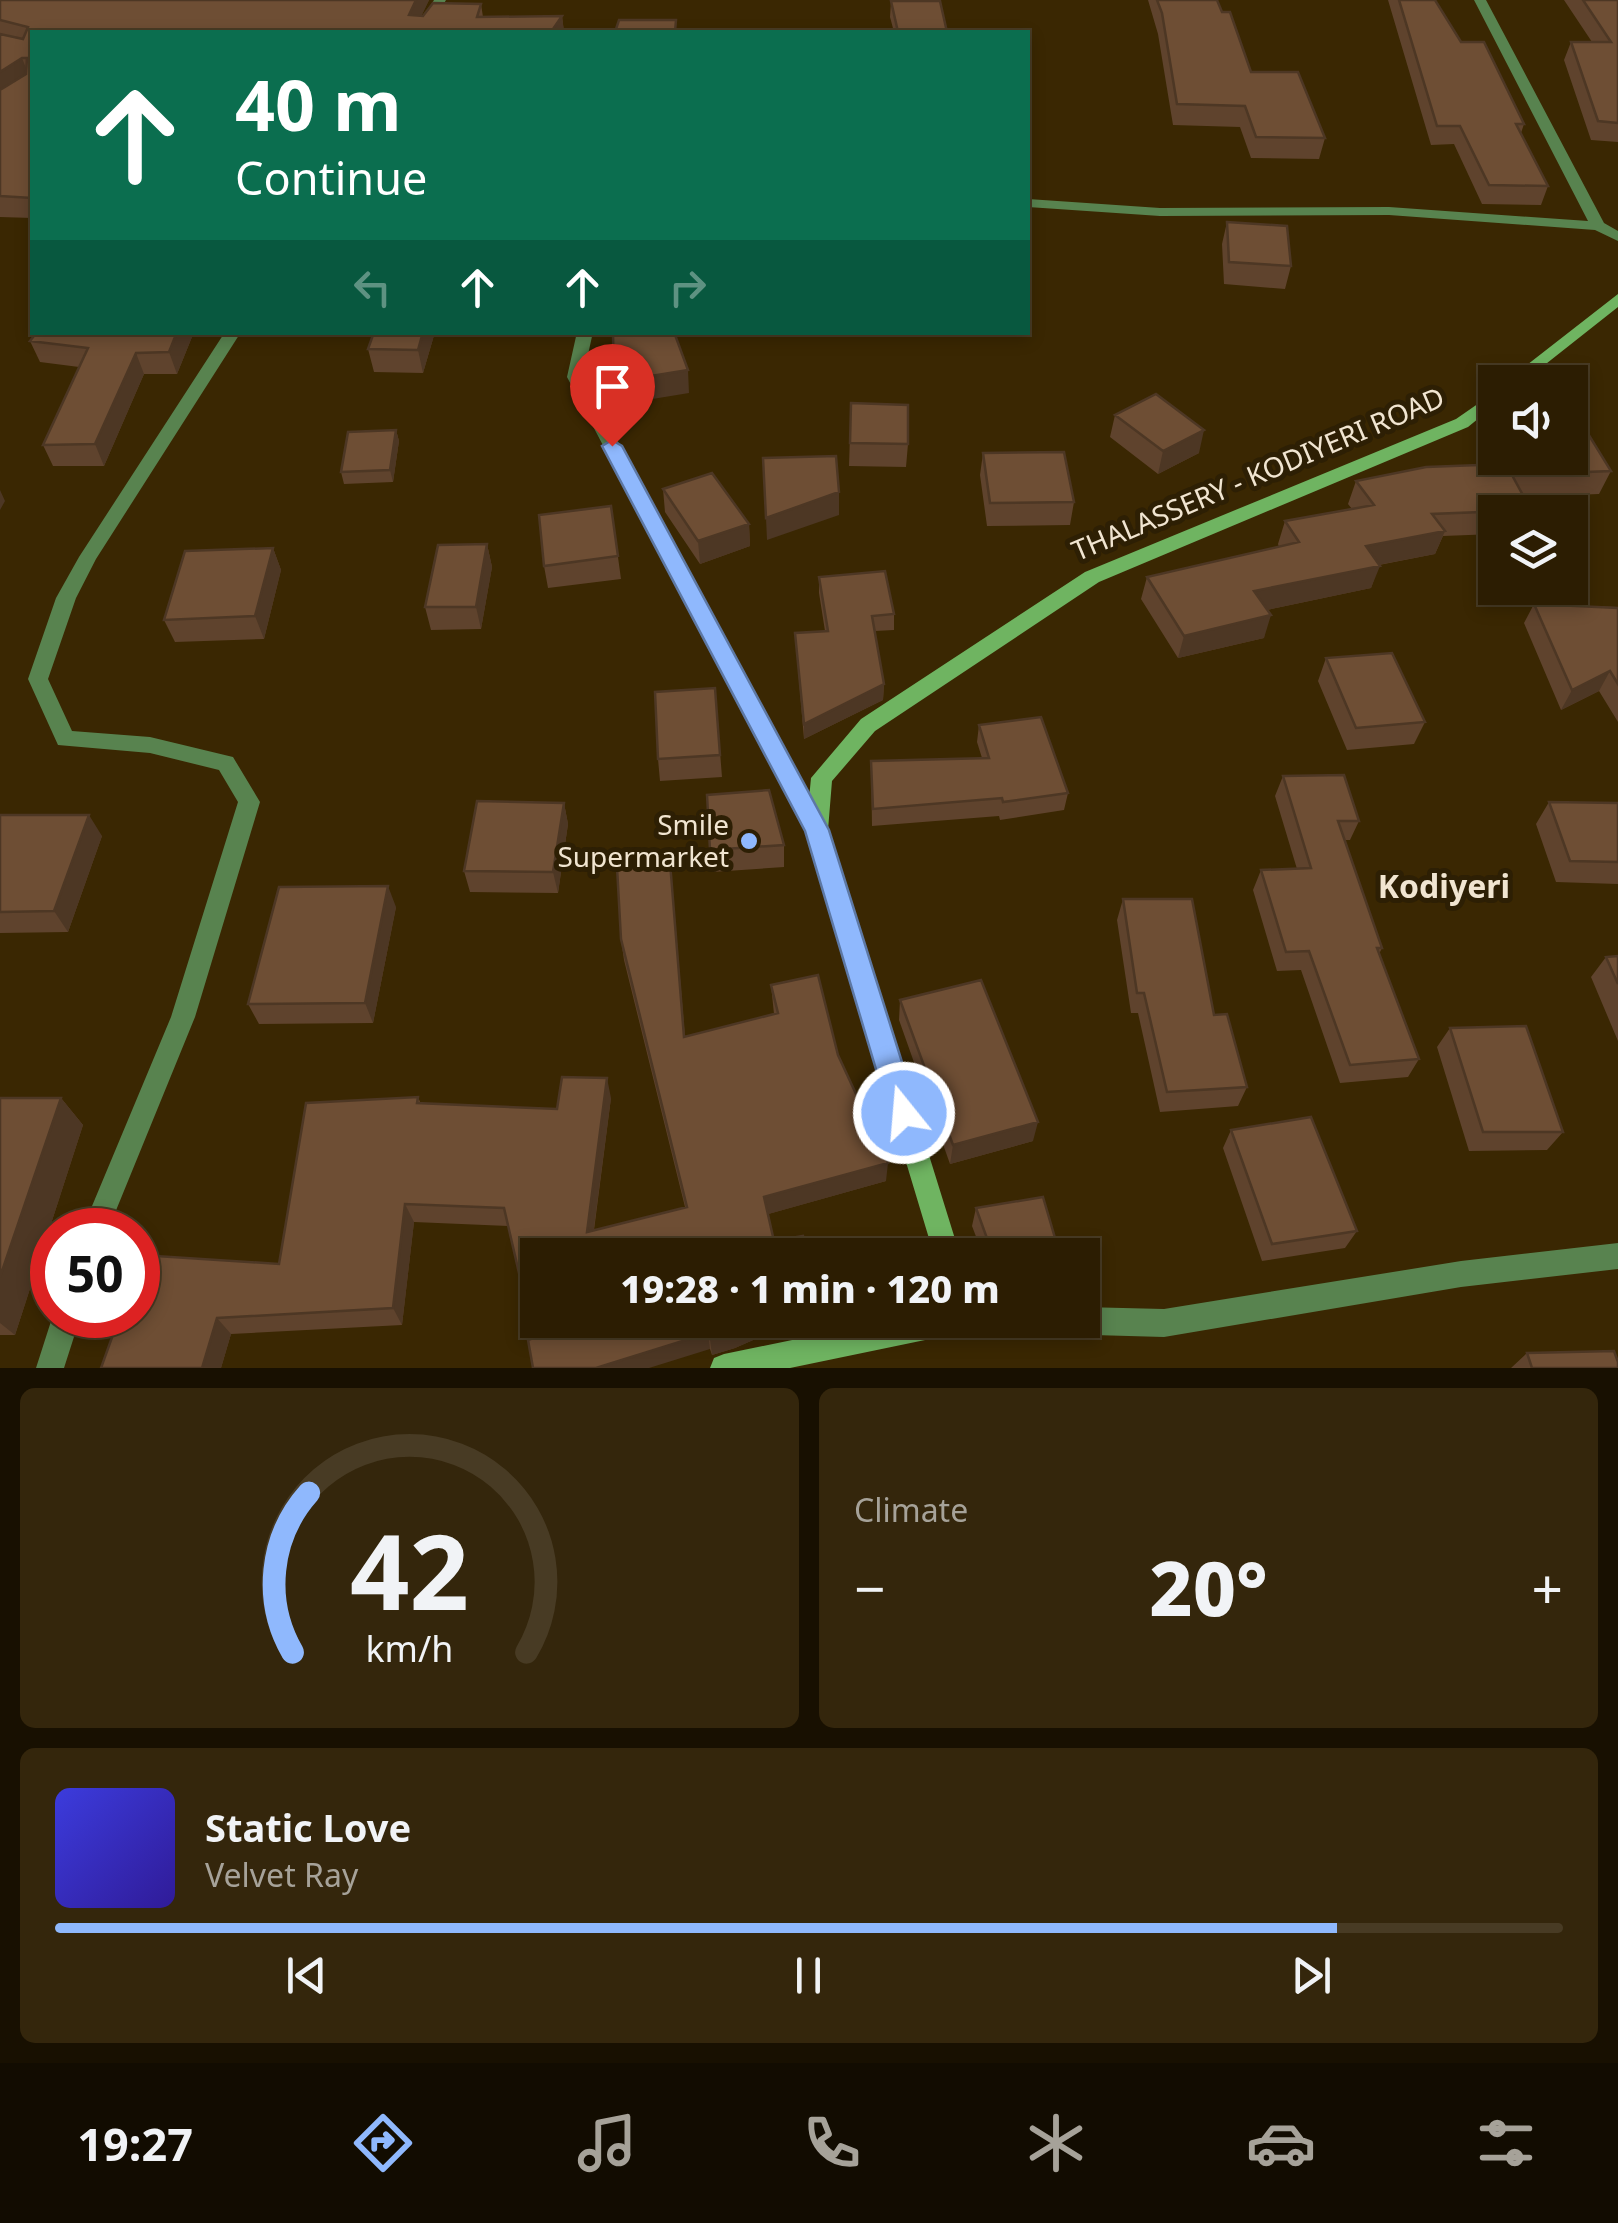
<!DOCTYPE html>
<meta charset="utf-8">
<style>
:root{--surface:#2c1d02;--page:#34260c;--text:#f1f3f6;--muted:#a6a299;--line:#483b24;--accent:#8fb8fd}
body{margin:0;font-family:"Noto Sans",sans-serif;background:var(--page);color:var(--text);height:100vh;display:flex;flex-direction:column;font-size:38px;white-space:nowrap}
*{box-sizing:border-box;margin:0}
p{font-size:32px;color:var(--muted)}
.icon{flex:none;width:55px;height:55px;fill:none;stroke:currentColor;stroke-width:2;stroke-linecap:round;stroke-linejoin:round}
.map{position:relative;height:1368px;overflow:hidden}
.drawer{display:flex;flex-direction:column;gap:20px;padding:20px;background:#181001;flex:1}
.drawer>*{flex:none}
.hud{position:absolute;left:30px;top:30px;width:1000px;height:305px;border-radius:0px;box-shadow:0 5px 15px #0003,0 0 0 2px var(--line);background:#0b6e4f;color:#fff;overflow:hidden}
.buttons{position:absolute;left:1478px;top:365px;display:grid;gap:20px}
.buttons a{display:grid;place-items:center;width:110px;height:110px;border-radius:0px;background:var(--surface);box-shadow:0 5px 15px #0003,0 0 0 2px var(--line);font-size:50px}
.speed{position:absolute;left:30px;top:1208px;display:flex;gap:20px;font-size:50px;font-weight:700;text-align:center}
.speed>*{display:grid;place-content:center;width:130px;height:130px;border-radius:50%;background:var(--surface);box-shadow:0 5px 15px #0003,0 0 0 2px var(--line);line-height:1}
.speed .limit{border:15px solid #d22;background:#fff;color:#111}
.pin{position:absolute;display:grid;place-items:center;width:85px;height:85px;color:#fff;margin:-102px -42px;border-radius:50% 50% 50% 0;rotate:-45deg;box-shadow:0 0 10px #0007}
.pin .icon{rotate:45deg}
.me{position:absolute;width:110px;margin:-55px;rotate:343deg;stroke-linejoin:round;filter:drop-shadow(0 0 8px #0008)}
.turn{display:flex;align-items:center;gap:35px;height:210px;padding:0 40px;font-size:45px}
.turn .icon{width:130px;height:130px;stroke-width:2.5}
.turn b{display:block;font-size:70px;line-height:85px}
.lanes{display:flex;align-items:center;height:95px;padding:0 40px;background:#0003;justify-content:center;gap:50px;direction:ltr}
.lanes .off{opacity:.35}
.big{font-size:75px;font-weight:800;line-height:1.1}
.drawer .widget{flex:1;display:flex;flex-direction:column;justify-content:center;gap:15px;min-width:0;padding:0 35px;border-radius:15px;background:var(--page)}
.drawer .dial{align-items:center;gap:0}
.dial svg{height:260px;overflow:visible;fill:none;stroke:var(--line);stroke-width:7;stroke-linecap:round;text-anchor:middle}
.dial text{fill:var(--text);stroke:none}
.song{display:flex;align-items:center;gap:30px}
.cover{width:120px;height:120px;border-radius:15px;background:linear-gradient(135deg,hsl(240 70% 55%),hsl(250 70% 35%))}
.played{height:10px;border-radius:5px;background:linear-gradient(90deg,var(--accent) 85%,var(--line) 85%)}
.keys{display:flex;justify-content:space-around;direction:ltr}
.heat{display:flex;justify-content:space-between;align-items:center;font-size:55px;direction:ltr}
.drawer .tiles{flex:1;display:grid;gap:20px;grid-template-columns:1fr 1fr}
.widget:last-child{grid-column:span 2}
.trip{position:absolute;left:520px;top:1238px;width:580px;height:100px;border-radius:0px;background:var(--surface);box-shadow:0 5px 15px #0003,0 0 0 2px var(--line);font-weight:800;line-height:100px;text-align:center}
.menu{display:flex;height:160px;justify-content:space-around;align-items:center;background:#120c01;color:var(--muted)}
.menu .icon{width:70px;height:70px}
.menu .selected{color:var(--accent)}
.menu b{font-size:45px;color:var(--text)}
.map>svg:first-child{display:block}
</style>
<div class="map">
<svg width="1618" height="1368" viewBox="0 0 1618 1368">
<rect width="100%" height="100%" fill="#3a2702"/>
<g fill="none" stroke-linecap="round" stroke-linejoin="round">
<path fill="#58834f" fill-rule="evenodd" d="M434,0h12l-19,32h-12z
M1474,0h12l118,223 14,8v10l-23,-11 -206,-15 -229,1 -132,-9v-8l132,9 229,-1 199,14z
M225,332h16l-145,227 -20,39 -28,81 24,52 78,6 83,20 27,45 -65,215 -87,213h-26l89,-213 67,-215 -19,-32 -69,-17 -92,-8 -30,-66 28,-81 23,-41z
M577,332h16l-10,45 242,447 3,6 -3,6 -8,3 -8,-3 -242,-459z
M1618,1243v26l-157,18 -297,50 -106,-3 -10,-4 -4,-10h38v-13l82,2 297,-48z
M53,1315h28l-17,53h-28z"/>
<path fill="#6fb461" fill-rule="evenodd" d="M1618,294v13l-95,75h-18z
M1495,392v13l-27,22 -369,155 -224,149 -43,50 -4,49 132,425h-26l-128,-425 5,-52 50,-59 224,-147 371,-153z
M889,1320h79l-4,10 -10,4 -164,34h-80l4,-10 10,-4z"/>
</g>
<path fill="#5f432d" d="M0,0h429l-8,16 60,-12 2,13 79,-1 2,16h-532v186l-32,-1z
M1148,0h69l34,72 74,66 -6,21 -68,-1 -11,-31 -67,-2 -15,-91z
M1388,0h47l26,42 63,82 -3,9 27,53 -7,19 -59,-1 -28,-60 -23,1z
M1564,0h54v142l-27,-2 -27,-80 7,-18h21z
M891,1l56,31h-53l-4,-15z
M1227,222l64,44 -6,23 -61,-5 -2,-40z
M194,332l-17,42h-33l-40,92h-51l-10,-21 36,-78 -39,-5 -10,-21z
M374,332h61l-12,41 -49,-1 -6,-23z
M851,403l57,41 -2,23 -57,-1z
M1115,415l84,38 -41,21 -48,-37z
M396,430l3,11 -6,41 -49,2 -3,-12z
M983,453l91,49 -4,23 -83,1 -7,-51z
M1502,458h68l41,13 -12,23 -75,3 7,13 -1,2h-35v22l-52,2 -8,18 -56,11 -8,23 -104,22 -3,28 -86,20 -37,-59 6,-22 132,-30 -1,-3 7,-23 67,-12 -4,-5 8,-23 157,-4z
M663,489l86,35 1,22 -50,18 -35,-52z
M611,506l10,73 -73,9 -4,-22z
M487,544l5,23 -11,62 -50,1 -6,-23z
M273,548l8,22 -17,69 -89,3 -11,-22z
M819,577l75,37v16l-19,1 9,53 -1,16 -79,39 -9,-106 30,-2 -6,-38z
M1534,604l84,3v115l-19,-31 -38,19 -37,-87z
M1326,658l99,64 -11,22 -67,6 -29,-69z
M715,688l7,89 -62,4 -2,-22z
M979,725l89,68 -4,17 -64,10 -1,-4 -127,10 -1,-65 111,-3 -5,-16z
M1283,776l76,45 -9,19h-5l37,108 -3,6 40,105 -11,18 -68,6 -39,-113 -24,1 -24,-81 8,-20 36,-1 -22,-73z
M707,795l77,50v22l-72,5z
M1549,802l69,1v81l-62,-2 -20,-58z
M564,803l4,21 -10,69 -88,-1 -6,-21z
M0,815l102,21 -34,96 -68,1z
M672,883l13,154 89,-23 -3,-29 67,70 48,126 -118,33 6,27 25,79 -64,28 -23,7 -2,-6 -176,-11 -26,-112 -94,-4 -12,103 -171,9 -10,34h-120l178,-104 139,-167 3,7 136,5 54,-11 -17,132 91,-23 -61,-247 -3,-21z
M1123,899l91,116 33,72 -9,19 -78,6 -22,-99h-7l-14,-93z
M396,907l-23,116 -114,1 -11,-20z
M1618,956v85l-27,-64 15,-20z
M900,1000l133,141 -83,23 -51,-144z
M1450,1028l113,104 -16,18 -78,1 -32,-104z
M0,1098h61l22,27 -68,210h-15z
M1231,1130l126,101 -12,17 -83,13 -39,-113z
M976,1208l84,47h-77l-11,-29z
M1527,1353l91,15h-107z"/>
<path fill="#4d3724" d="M416,0h13l-15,32 -5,-17z
M562,16l2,16h-13z
M22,58l8,20 -30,20v-26z
M177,332h17l-17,42 -8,-22z
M423,332h12l-12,41 -5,-23z
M136,353l8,21 -40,92 -9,-22z
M688,370l1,23 -73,12 -2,-23z
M396,430l3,11 -6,41 -3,-12z
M1204,430l-5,23 -41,21 5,-23z
M0,490l5,11 -5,9z
M839,492v23l-72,25 -1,-22z
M749,524l1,22 -50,18 -2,-23z
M1445,531l-10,23 -78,15 9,-23z
M487,544l5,23 -11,62 -5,-22z
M273,548l8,22 -17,69 -9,-23z
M1380,566l-9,22 -124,26 7,-23z
M1271,615l-7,23 -86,20 6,-22z
M1610,671l-11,20 -38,19 11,-20z
M884,684l-1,16 -79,39v-15z
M564,803l4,21 -10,69 -5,-21z
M89,815l13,21 -34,96 -14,-21z
M388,886l8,21 -23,116 -8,-20z
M607,1078l4,20 -20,152 -4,-18z
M61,1098l22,27 -68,210 -15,-12v-46z
M1038,1122l-5,19 -83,23 3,-19z
M888,1163l-2,18 -121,34 -1,-18z
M405,1204l9,18 -12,103 -9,-17z
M217,1318l14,16 -10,34h-19z
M761,1320h38l-64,28 -23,7 -2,-16z
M708,1333l2,16 -61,19h-53z"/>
<path fill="#6e4e34" stroke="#4d3724" stroke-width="2.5" d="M0,0h416l-7,15 14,1 10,-13 48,1 -4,13 85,-1 -11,16h-519v166l-32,-2v-106l26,-16 1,-16h-5l-22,14v-38l23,5 5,-12 -28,-7z
M1157,0h60l5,12h8l21,60h47l27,66 -69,-1 -11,-31 -68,-2 -15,-91z
M1399,0h36l26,42h23l40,82h-8l32,62 -59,-1 -29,-59h-23z
M1583,0h35v123l-20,-2 -27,-79h40z
M891,1h49l7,31h-49z
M619,20h57l-1,12h-60z
M1227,222l60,4 4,40 -62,-4z
M37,332h140l-8,20 -33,1 -41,91 -52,1 45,-97 -58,-7z
M374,332h49l-5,18 -50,-1z
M626,332h48l14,38 -74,12 -1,-48z
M1156,394l48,36 -41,21 -48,-36z
M851,403l57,2v39l-58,-1z
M1570,419h9l32,52 -77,3 -9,-16h45z
M396,430l-6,40 -49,2 7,-40z
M1064,452l10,50 -84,1 -7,-50z
M836,456l3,36 -73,26 -3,-60z
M1506,464l25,46 -99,4 13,17 -79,15 14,20 -126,25 17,24 -87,21 -37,-59 152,-35 -14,-21 89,-16 -18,-24 70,-14z
M712,473l37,51 -51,17 -35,-52z
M611,506l7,50 -74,10 -5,-51z
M487,544l-11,63h-51l13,-62z
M273,548l-18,68 -91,4 21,-69z
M885,571l9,43 -22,2 12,68 -80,40 -9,-91 33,-2 -9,-54z
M1534,604l84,4v76l-8,-13 -38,19z
M1392,653l33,69 -69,6 -30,-70z
M715,688l5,67 -62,4 -3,-67z
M1041,717l27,76 -65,9 -1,-4 -129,11 -2,-48 118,-3 -10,-33z
M1344,775l15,46h-21l44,127h-5l42,111 -69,6 -41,-114 -23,1 -25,-82 50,-2 -28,-92z
M769,790l15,55 -74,5 -3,-55z
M477,801l87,2 -11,69 -89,-1z
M1549,802l69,1v59l-48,-1z
M0,815h89l-35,96 -54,1z
M670,862l14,175 94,-24 -7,-28 47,-10 20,80 50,108 -124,34 10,44 29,-5 7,19h-272v65h223l-28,12 -23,7 -2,-6 -112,35h-63l-5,-28 6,-2 -30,-130 -99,-4 -12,104 -176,10 -15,50h-101l19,-53h18v-51l3,-9 138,9 27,-161 112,-6 -1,6 140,6 5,-32 45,1 -20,154 100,-25 -66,-268 -4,-72z
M388,886l-23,117 -117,1 31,-117z
M1123,899h69l22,116 13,-1 20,73 -80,5 -23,-99h-7z
M1618,956v28l-12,-27z
M981,980l57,142 -85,23 -53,-145z
M1526,1026l37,106h-80l-33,-104z
M0,1098h61l-61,179z
M1311,1117l46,114 -85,13 -41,-114z
M1043,1197l17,58h-67l-17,-47z
M1614,1351l4,11v6h-86l-5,-15z"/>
<path fill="#8fb8fd" stroke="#5d78a4" stroke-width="2.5" d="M612,440l10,6 207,384 89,283 -5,10 -9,3 -10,-3 -5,-10 -84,-282 -203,-385z"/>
<circle fill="#8fb8fd" stroke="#2d1f04" stroke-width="4" cx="749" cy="841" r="10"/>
<g text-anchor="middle" stroke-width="10" stroke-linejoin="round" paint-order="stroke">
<g font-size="28" fill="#f1e5d1" stroke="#2d1f04">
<text transform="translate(1258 474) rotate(-23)" y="10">THALASSERY - KODIYERI ROAD</text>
</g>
<g font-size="28" fill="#f1e5d1" stroke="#2d1f04" text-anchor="end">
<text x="729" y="835">Smile<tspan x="729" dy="32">Supermarket</tspan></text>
</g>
<g font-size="32" font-weight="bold" fill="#f1e5d1" stroke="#2d1f04">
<text x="1444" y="898">Kodiyeri</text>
</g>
</g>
</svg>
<div class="buttons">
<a><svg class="icon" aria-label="sound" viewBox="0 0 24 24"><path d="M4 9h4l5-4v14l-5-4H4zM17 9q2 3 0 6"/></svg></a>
<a><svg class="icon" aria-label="layers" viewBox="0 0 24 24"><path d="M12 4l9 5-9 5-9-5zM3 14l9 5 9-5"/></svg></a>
</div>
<div class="speed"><div class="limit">50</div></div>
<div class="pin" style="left:612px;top:446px;background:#d93025"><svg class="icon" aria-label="arrive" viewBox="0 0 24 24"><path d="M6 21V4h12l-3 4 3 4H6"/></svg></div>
<svg class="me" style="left:904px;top:1113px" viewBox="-20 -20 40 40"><circle r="17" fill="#8fb8fd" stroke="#fff" stroke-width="3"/><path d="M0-11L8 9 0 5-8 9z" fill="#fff"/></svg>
<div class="trip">19:28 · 1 min · 120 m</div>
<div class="hud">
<div class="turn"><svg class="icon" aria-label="ahead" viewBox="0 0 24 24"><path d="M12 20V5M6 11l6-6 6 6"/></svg><div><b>40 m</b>Continue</div></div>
<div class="lanes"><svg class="icon off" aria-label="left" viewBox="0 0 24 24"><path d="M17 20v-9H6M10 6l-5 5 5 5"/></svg><svg class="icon" aria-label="ahead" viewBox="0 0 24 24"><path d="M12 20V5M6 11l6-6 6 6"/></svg><svg class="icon" aria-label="ahead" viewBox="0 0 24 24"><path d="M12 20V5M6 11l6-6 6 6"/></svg><svg class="icon off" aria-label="right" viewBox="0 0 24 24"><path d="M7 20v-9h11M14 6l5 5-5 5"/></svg></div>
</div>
</div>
<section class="drawer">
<div class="tiles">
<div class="widget dial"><svg viewBox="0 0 100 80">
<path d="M14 69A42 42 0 1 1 86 69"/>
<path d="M14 69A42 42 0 0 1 19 20" stroke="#8fb8fd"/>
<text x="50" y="56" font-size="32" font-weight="700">42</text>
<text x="50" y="72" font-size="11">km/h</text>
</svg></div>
<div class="widget"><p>Climate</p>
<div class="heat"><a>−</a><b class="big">20°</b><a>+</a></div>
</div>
<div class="widget">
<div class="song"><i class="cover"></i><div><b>Static Love</b><p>Velvet Ray</p></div></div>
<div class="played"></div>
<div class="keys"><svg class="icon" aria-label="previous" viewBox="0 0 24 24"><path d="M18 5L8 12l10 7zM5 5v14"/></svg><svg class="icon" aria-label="pause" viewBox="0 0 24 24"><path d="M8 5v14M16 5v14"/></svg><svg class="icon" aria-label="next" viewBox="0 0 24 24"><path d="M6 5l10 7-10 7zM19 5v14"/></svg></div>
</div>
</div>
</section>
<nav class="menu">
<b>19:27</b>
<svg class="icon selected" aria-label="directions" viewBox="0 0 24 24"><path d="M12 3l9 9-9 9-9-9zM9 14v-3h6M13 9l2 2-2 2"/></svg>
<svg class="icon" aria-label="music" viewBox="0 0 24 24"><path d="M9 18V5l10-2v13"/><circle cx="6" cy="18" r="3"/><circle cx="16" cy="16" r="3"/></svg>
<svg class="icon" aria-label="phone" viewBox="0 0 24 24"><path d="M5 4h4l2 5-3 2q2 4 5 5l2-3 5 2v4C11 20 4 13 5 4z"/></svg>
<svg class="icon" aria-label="climate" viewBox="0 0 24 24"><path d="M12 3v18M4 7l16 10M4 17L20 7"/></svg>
<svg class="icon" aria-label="car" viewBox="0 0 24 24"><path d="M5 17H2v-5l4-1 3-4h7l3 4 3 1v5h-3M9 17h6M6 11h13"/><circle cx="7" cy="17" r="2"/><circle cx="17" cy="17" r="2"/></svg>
<svg class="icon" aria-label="filters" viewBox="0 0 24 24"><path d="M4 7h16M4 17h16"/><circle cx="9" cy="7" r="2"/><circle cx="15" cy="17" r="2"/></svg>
</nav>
